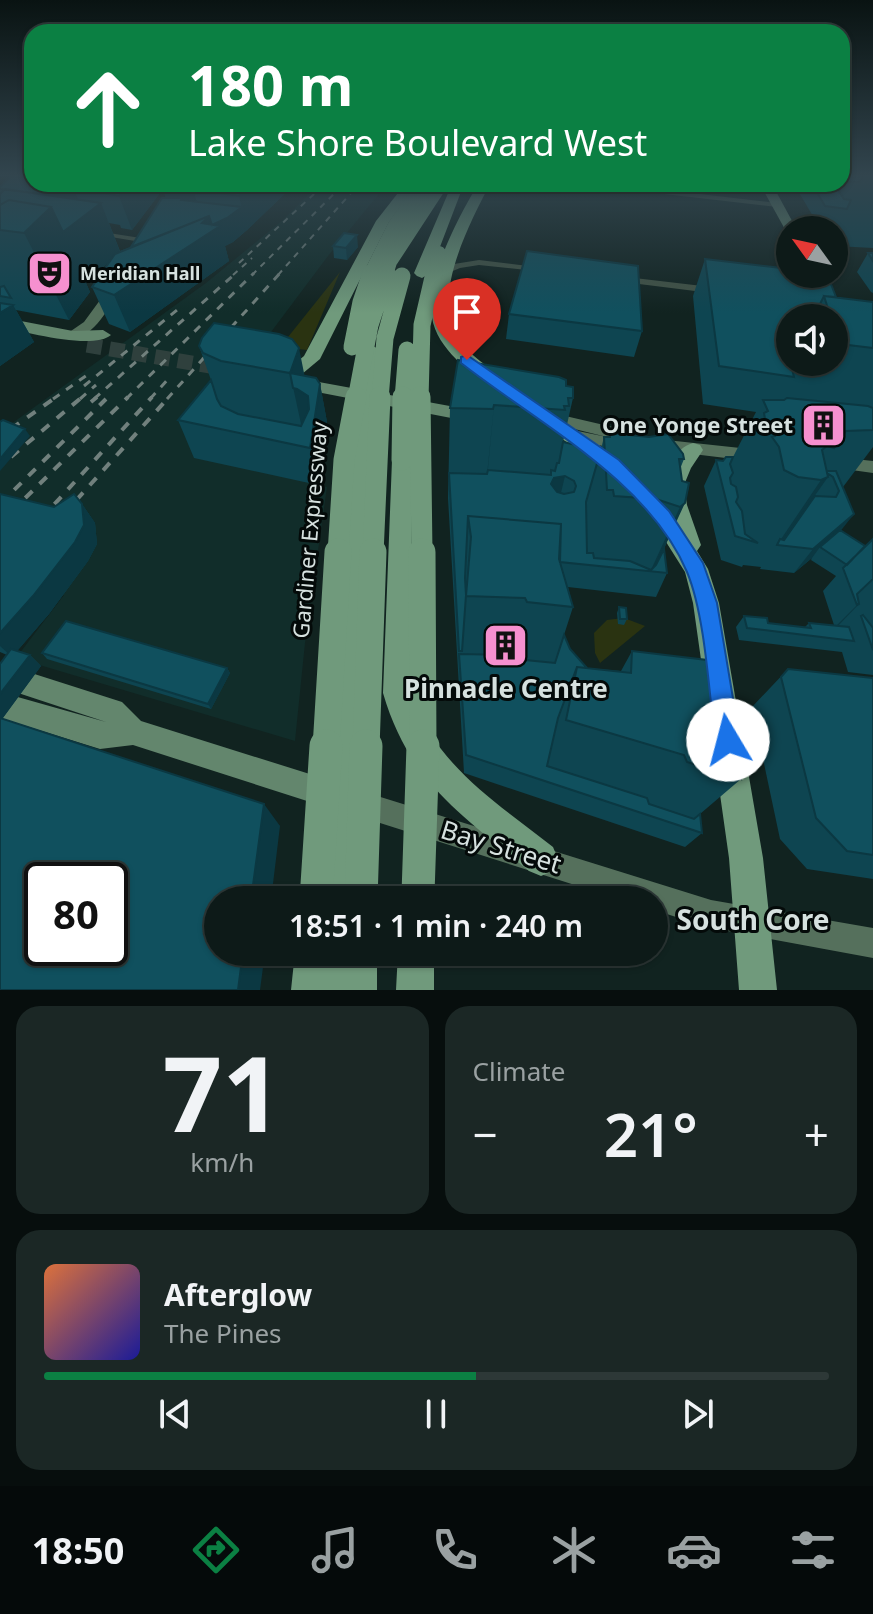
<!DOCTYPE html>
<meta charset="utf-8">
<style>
:root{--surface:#0d1a18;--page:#1b2725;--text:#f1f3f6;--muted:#9aa1a2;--line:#2d3837;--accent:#0b8043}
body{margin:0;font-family:"Noto Sans",sans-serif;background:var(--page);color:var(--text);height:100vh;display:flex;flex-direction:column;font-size:30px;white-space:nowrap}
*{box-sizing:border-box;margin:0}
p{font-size:26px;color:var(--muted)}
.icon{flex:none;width:44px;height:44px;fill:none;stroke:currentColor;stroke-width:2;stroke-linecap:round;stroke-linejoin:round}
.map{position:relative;height:990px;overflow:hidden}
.side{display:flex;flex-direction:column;gap:16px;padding:16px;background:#070e0d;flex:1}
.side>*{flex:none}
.banner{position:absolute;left:24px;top:24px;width:826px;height:168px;border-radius:24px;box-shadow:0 2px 6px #0004,0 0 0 2px var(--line);background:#0b8043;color:#fff;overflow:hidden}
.needle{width:52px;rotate:303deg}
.controls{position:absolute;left:776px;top:216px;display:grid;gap:16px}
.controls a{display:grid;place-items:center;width:72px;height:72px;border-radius:50%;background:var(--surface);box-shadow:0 2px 6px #0004,0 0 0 2px var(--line);font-size:40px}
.speed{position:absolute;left:24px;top:862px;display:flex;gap:16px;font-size:40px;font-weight:700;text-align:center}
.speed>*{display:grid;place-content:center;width:104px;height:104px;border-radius:50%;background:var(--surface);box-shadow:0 2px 6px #0004,0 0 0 2px var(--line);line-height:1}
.speed .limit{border:4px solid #111;border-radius:12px;background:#fff;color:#111}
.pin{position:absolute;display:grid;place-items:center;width:68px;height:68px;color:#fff;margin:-82px -34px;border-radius:50% 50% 50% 0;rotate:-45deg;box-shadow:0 0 8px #0007}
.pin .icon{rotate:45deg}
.me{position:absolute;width:88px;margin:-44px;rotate:352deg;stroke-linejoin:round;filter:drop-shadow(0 0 6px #0008)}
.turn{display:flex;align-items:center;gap:28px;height:168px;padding:0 32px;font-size:36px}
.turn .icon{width:104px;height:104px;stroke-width:2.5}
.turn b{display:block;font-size:56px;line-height:68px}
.big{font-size:60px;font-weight:600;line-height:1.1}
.side .tile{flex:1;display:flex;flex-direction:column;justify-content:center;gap:12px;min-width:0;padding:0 28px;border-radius:24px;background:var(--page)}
.side .dial{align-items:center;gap:0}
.dial b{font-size:104px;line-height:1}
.song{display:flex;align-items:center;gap:24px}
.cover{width:96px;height:96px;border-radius:12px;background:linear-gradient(135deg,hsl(20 70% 55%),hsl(240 70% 35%))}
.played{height:8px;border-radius:4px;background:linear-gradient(90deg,var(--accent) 55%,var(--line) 55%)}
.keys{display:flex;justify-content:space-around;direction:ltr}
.heat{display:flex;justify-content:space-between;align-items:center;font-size:44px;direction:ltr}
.side .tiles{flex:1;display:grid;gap:16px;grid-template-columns:1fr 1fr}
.tile:last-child{grid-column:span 2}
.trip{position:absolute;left:204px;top:886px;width:464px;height:80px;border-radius:40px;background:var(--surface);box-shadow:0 2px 6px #0004,0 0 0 2px var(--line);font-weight:600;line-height:80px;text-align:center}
.menu{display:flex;height:128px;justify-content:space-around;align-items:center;background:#050a0a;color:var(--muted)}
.menu .icon{width:56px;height:56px}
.menu .active{color:var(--accent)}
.menu b{font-size:36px;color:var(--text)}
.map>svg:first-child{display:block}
</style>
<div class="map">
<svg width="873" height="990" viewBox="0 0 873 990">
<rect width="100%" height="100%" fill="#112320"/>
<path fill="#112d2a" d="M319,184h68l-59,72 -93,124 83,105 9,2 -22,156 -10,98 -279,-83 48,-63 -64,-18v-145l206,-149 77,-63z"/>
<path fill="#2a3311" d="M340,272l-33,78 -27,-3z
M624,618l21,8 -45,37 -5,-10 -1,-20 13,-13z"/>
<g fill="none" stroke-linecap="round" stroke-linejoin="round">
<path stroke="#2f403d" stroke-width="15" stroke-dasharray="15 8" stroke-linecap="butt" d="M87,345l146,25"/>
<path fill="#425346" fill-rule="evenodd" d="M592,184h21l164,19 4,2 -4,2 -182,-21z
M96,231l51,8 4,2 -4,2 -48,-8 -4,-2z
M479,260l57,7 4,2 -4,2 -57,-6 -19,3 -12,5 -4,-2 10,-7z
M626,277l85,10 4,3 -4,3 -88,-11 -1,-2z"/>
<path fill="#55705c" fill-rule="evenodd" d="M116,284l6,4c-12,17 -30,54 -54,51v-6l16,-11 27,-37z
M544,411l90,21 1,12 -8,6 -65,-11 -2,-4 2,-4 6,-2 39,8 -69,-17 -2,-4 2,-4z
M657,439l102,11 9,6 -9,6 -108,-13 -2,-4 2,-4z
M836,457l37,4v12l-43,-6 -3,-4 3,-4z
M358,790l353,110 162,28v30l-162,-30 -57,-18v-10h-32l-264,-84 -9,-4 -4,-9 4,-9z"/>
<path fill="#63866d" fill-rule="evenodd" d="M760,184h12l25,46 -10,3z
M0,317l73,14 30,-1 8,5c-19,16 -87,-4 -111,-8z
M297,378l180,33 9,6 -9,6 -186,-36 -2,-4 2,-4z
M0,663l122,39 19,19 191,60 10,4 4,10 -4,10 -10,4 -199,-64 -33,4 -100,-31v-26l106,30 -106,-35z"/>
<path fill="#709a7c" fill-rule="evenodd" d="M405,184h12l-28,38 -69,137 -18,15h-12l-3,-4 17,-14 72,-135z
M428,184h12l-33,48 -10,30 -2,3h-10l-2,-3 10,-30z
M452,184h12l-34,89 -8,5 -5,-2 -3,-3z
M478,184h12c-20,38 -58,111 -34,152 10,18 31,27 43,43l-9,6c-13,-4 -25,-16 -34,-26 -11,-11 -22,-26 -24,-42 -6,-40 26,-99 46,-133z
M373,346l9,5 -12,123 -6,234 -10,192h-34l15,-192 14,-234 15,-123z
M541,408l78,50 4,5 -4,5h-14l-71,-48 -3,-5z
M693,443l7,2 3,5 -12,18 -7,17 3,20 14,40 -4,6 11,18 11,34 44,255 14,132h-38l-10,-132 -36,-255 -8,-31 -41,-65 3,-6 8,-3 9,4c-4,-20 7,-53 29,-59z
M402,452l7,3 3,5 -1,233c23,71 86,110 142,154l5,12 -5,12 -12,5 -12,-5c-67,-56 -120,-89 -146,-178l9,-233 3,-5z
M295,952h82v38h-86z
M398,952h36v38h-38z"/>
<path stroke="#71807d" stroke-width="2" stroke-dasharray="6 6" stroke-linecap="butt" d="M239,263l86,-79
M233,275l19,-17
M252,275l92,-91
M278,275l81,-91"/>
<path stroke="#71807d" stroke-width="3" stroke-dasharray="8 8" stroke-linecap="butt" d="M84,386l93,-76
M53,399l37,-26
M80,399l16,-14
M94,399l142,-126
M126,399l128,-126
M150,399l20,-22
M167,399l113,-126"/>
<path stroke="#71807d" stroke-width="4" stroke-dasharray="10 10" stroke-linecap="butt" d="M91,402l6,-5
M11,429l45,-32
M11,457l71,-60
M0,504l106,-105
M11,512l117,-115
M63,515l106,-118
M41,519l111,-122"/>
<path stroke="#709a7c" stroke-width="14" d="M370,275l25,-50 27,-38
M386,275l4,-13 51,-78
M434,275l5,-22"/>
<path stroke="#709a7c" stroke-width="17" d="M352,347l9,-45 10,-29
M356,399l14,-74 17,-52
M380,399l5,-61 17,-62
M403,399l4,-49
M420,399l2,-74 12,-52"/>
<path stroke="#709a7c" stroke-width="21" d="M420,397l2,157
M402,460l1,-63
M338,554l6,-94 12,-63
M373,554l7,-157"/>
<path stroke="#709a7c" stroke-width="27" d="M422,552l1,196
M326,748l12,-196
M366,748l7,-196"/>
<path stroke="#709a7c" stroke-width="33" d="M418,894l5,-148
M316,900l10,-154
M361,900l5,-154"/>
</g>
<path fill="#0e4551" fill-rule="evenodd" d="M842,174h31v74l-37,-2 -2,-4v-7l4,-9 -21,-3 -23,-39h48z
M32,184h263l-48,46 -14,12 -8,4 4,15 -99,71 -21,-8 -17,-37 17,-25 -23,21 4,9 -21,28 -53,-10 18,32 -34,24v-179zM163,189l3,9 -35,49 -11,4 -11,-28 11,2 1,3 11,2z
M670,184h88l-3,7z
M333,246l25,1 -11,13 -13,-2z
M868,253h5v40l-2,-1 -14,-20z
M705,259l131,38 37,5v145l-30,40 -2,43 24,16 8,-7v136l-25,-3 -6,-20 -103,-12 -3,-13 8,-11 24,7 37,4 4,-4 25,2 -11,-34 13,-15 -25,-16 1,-2 -18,15 -34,-4 1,-2 -18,-2 -1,2 -21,-7 -17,-74 12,-26 7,1 10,-4 23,-45 -53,-8 -10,-108zM790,318h44v44h-44z
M509,314l133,17 -8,26 -128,-18z
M199,346l106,30 15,8 7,38 -9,63 -124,-27 -16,-38 33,-40z
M566,386l7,12 -10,44 37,11 4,-16h5l1,-4 74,26 -4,10 2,12 7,7 -25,61 3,24 -11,24 -88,-10 5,20 -9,28 6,14 17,19 34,3 11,-20 86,81 23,47 -41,35 2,19 -17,14 -221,-74 -16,-275 2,-90z
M0,494l54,13 28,-3 13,19 2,21 -9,17 -39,53 -32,37 13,4 11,11 -39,53 278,107 -280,164v-326l7,-9 -7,-3z
M619,607l8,12 -3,6 -6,-1 -1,-11z
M42,653l185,15 3,5 -19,36 -164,-50z
M788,669l85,9v201l-66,-10 -27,-30 -28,-132z"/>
<path fill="#0b3842" d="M108,184h129l-44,5 7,24 -28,3 -9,-27 -31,41 -13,-34 -7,-1z
M253,184h42l-48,46 -8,-34z
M72,185l13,30 16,-12 19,49 -34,31 4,9 -21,28 -45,-87 24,-37z
M242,207l5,23 -14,12 -8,4 4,15 -99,71 -16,-37 95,-79z
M357,235l1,12 -11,13 -1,-12z
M13,305l21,37 -34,24v-53z
M299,348l15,75 6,-39 7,38 -9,63 -8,-37 -4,-1 -16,-74z
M494,405l-9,90v5z
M25,429l5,7 -30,35v-12z
M565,476l-6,25 -8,-17 3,-6z
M828,477l-48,68h-3l44,-65z
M685,503l-32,69h-3l30,-65z
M82,504l13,19 2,21 -9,17 -39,53 -37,43 -12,-11v-13z
M854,514l-19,24 -15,9 -8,11 -18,15 19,-24z
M859,604l-22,23 -3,1 23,-23z
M30,655l11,11 -41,56v-28z
M227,668l3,5 -19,36 -3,-5z
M264,804l16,22 -9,74h-20z
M243,952h22l-5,38h-22z"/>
<path fill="#10505e" stroke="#0b3842" stroke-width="2" fill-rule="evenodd" d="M13,174h19v10h37l-14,12h-2l2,-3 -6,2 -49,-6v-2z
M842,174h22l-4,8h-18z
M121,184h8l-10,12 -11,-2z
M200,184h53l-14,12 -46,-7z
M812,184h22l10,15 7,1 -4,9 -22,-3z
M5,189l96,14 -38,29 -12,-25 -42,-7 -9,5v-11z
M162,198h20l-1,2 61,7 -15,11 -15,7 -3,-9 -78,31z
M9,200l42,7 -27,26 -24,-3v-25z
M209,216l-7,7 18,3 -106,69 -22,-8 23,-33z
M344,233l13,2 -11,13 -13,-2z
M527,251l111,15 4,65 -133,-17z
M868,253h5v8z
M705,259l85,10v5h37l9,23 -12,-1 -11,22h-23v44h10l1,4 -10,-1 3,12 -75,-11z
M4,286l7,12 -11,-2v-9z
M824,296l49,6v46l-33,-4 -6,-18v-8h-3z
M0,303l13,2 -13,8z
M214,323l65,11 13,5 7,9 -9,25 -69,-12 -18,-8 -4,-7 3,-8z
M458,360l101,17 7,3v6l7,1v11h-5l1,8h-5l1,4 -71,-5 -1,4 -43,-1z
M290,373l26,5 4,6 -10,64 -132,-28 33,-40 6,19 4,7 17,8 63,12 8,-17 -1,-13 -11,-7 -4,-1z
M787,398l81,8 5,2v22l-27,1 -12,17 -7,-2 -5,4 6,27 -7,3 -23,-3 -14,-7 -5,-23 -7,-10 3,-1 -4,-14 -6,-3 -1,-6 4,-2 -5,-11h21z
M3,420l22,9 -25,30v-37z
M610,433l39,4 19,-3 15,20 1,5h-5l3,22 7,2 -4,20 -5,4 -24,-8 -42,-3 -1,-6h-6l-3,-53h6z
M563,442l27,6 10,5 -14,49 1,51h6l1,5 36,3 21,9 5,-5 8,-16 3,24 -107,-11 1,-38 -93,-8 -3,62 1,17 -4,56h-3l-10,-178 38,1 1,-4 63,5v-5l4,1 2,-8h2zM565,476l9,5 2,5 -2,6 -10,2 -7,-2 -6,-8 3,-6z
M726,457h7l-3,7 3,9 -3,5 1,6 5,3 2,10 -2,5 6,9 3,23 13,9 -23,-7 -19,-76 7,1z
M827,471h9l18,43 -41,35 -36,-4 3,-6 4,1 31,-44 21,1 3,-6 -6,-14 -6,-4z
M0,494l54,13 20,-13 8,10 2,21 -9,17 -42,54 -33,37z
M468,516l93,8 -2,35 14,48 -46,-5 -2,-4 -59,-2 5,-59z
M840,530l25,16 -18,19 -27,-18z
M873,539v40l-16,15 2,10 -2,1 -14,-37z
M619,607l7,1 1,11h-7z
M863,615l10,13v22l-12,-34z
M744,616l23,2 1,5 43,5 -2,-5 40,4 5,14 -107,-13z
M66,621l161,47 -19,36 -166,-51z
M564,635l6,14 17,19 -10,-1 -19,51 -11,48 100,32 2,6 45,15 6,-5 2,19 -236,-78 -7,-101 55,1 1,4 40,4z
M11,649l19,6 -30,39v-30z
M632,651l75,9 11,72 16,2 7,45 -54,-17 -3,-7 -118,-35 11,-53 54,6z
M788,669l85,9v177l-26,-4 -31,-33 -35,-141z
M0,718l264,86 -13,96h-33v52h25l-5,38h-238zM42,880h68v68h-68z"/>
<linearGradient id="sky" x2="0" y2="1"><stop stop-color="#091312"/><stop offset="0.56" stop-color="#32454e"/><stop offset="1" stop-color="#32454e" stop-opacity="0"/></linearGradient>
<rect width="873" height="313" fill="url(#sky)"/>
<path fill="#1a73e8" stroke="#114b97" stroke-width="2" d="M467,355l152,105 50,51 34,52 14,40 23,137 -4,9 -8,3 -9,-3 -4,-9c-6,-48 -10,-125 -28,-168 -38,-91 -151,-150 -226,-209v-6z"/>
<defs>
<symbol id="theatre-square" viewBox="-11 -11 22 22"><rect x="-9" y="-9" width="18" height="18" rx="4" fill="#f690cf" stroke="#040a09"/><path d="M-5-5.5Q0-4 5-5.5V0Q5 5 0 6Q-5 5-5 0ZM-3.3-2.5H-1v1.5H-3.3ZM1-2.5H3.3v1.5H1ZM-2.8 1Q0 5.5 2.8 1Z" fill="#111"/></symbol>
<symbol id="building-square" viewBox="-11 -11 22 22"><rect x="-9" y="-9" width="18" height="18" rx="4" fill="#f690cf" stroke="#040a09"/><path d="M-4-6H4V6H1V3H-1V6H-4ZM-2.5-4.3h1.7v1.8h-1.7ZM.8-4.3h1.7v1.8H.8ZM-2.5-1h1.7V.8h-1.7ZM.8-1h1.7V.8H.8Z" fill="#111"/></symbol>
</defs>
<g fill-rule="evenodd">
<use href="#theatre-square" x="24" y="248" width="51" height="51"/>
<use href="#building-square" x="798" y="400" width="51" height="51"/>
<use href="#building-square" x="480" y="620" width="51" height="51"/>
</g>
<g text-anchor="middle" stroke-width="6" stroke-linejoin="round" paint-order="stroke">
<g font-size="18" font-weight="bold" fill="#d6e1df" stroke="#040a09" text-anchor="start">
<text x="80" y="280">Meridian Hall</text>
</g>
<g font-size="22" font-weight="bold" fill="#d6e1df" stroke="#040a09" text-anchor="end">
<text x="793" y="433">One Yonge Street</text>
</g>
<g font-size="22" fill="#d6e1df" stroke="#040a09">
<text transform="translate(310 530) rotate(-85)" y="8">Gardiner Expressway</text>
</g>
<g font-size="26" font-weight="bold" fill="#d6e1df" stroke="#040a09">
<text x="506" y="698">Pinnacle Centre</text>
</g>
<g font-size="26" fill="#d6e1df" stroke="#040a09">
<text transform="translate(501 847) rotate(17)" y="9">Bay Street</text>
</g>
<g font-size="28" font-weight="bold" fill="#d6e1df" stroke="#040a09">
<text x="753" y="930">South Core</text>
</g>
</g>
</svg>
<div class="controls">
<a><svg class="needle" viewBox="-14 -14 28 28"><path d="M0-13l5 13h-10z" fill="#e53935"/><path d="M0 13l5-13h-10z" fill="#9aa1a2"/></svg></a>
<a><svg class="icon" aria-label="sound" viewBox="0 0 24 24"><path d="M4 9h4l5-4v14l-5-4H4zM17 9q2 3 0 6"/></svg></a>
</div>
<div class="speed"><div class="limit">80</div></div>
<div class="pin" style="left:467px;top:360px;background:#d93025"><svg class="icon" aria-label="arrive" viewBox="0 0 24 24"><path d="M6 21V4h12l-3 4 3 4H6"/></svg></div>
<svg class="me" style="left:728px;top:740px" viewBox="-20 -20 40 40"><circle r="19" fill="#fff"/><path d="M0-13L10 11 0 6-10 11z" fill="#1a73e8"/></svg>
<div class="trip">18:51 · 1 min · 240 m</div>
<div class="banner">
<div class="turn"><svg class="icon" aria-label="ahead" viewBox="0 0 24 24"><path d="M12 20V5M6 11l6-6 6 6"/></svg><div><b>180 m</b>Lake Shore Boulevard West</div></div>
</div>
</div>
<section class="side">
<div class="tiles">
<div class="tile dial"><b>71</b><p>km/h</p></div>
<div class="tile"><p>Climate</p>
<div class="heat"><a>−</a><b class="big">21°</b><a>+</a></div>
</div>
<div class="tile">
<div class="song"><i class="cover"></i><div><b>Afterglow</b><p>The Pines</p></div></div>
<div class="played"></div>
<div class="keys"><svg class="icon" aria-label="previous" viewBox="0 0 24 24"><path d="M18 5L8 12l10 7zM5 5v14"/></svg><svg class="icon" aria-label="pause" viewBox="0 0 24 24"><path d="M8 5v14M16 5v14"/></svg><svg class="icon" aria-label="next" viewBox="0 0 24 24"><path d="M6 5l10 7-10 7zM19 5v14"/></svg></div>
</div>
</div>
</section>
<nav class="menu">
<b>18:50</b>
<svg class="icon active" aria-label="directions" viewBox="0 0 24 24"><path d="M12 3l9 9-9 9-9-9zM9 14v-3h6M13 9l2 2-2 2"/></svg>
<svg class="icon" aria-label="music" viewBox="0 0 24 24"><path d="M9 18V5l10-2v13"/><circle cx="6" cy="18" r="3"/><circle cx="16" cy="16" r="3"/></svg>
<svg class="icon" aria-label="phone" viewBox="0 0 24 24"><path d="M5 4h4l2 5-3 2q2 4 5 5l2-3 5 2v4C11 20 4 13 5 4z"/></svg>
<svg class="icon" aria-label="climate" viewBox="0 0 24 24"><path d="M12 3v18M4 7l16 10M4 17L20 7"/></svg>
<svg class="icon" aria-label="car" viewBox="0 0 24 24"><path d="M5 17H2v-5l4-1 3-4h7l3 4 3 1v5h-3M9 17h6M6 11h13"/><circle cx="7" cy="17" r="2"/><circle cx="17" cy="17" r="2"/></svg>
<svg class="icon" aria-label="filters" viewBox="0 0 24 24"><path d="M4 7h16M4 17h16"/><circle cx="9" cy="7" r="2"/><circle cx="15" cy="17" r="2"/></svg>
</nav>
